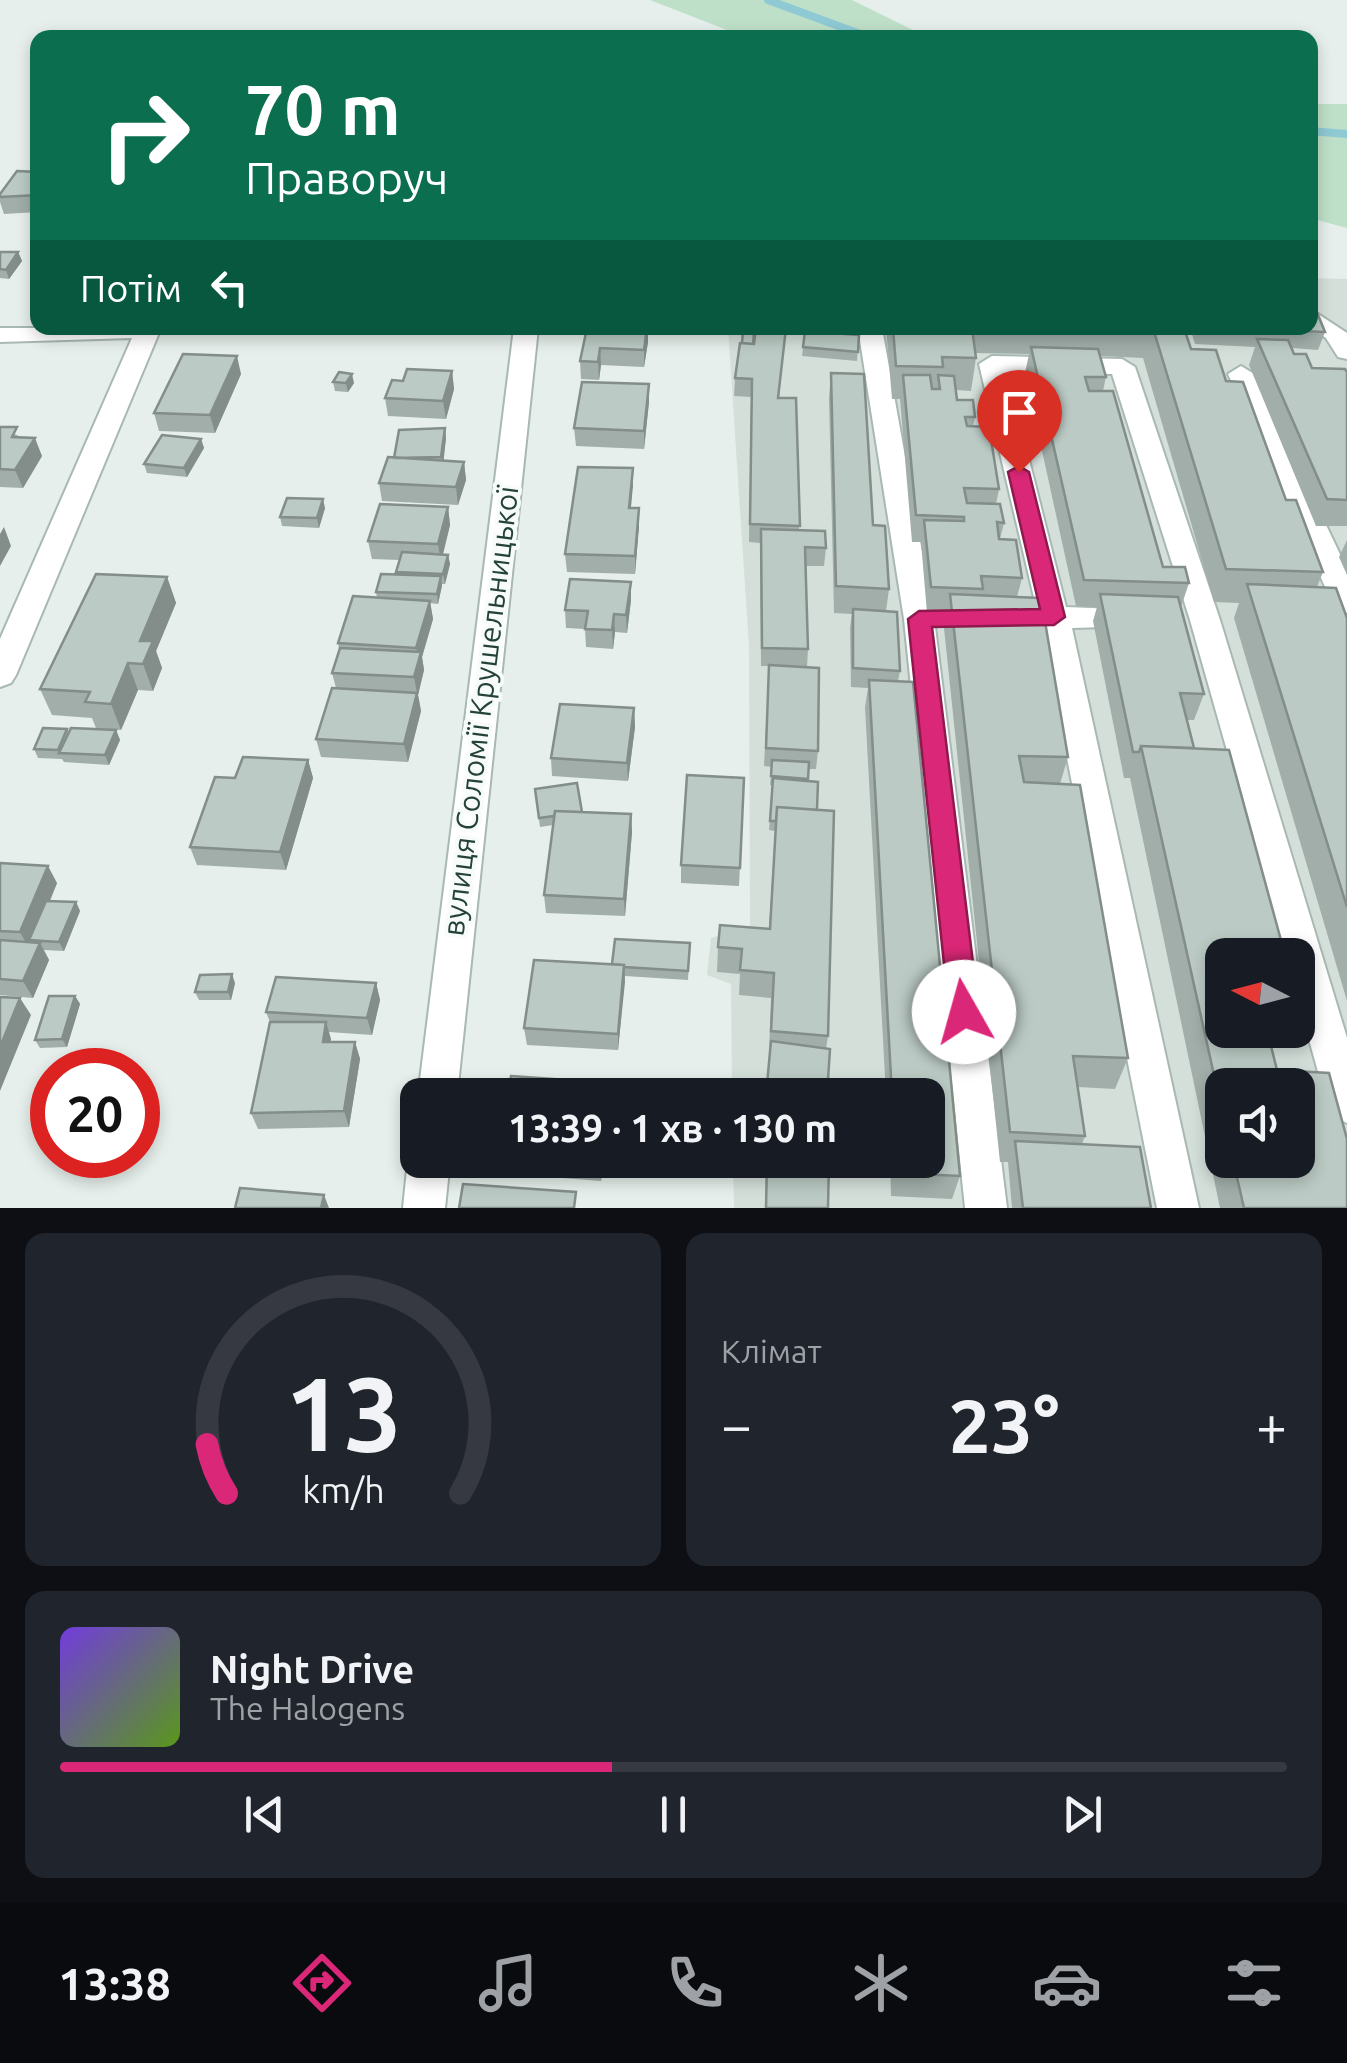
<!DOCTYPE html>
<html lang="uk">
<meta charset="utf-8">
<style>
:root{--surface:#171b24;--page:#20242c;--text:#f1f3f6;--muted:#9ea1a6;--line:#363941;--accent:#db2777}
body{margin:0;font-family:Ubuntu,sans-serif;background:var(--page);color:var(--text);height:100vh;display:flex;flex-direction:column;font-size:38px;white-space:nowrap}
*{box-sizing:border-box;margin:0}
p{font-size:32px;color:var(--muted)}
.icon{flex:none;width:55px;height:55px;fill:none;stroke:currentColor;stroke-width:2;stroke-linecap:round;stroke-linejoin:round}
.map{position:relative;height:1208px;overflow:hidden}
.sheet{display:flex;flex-direction:column;gap:25px;padding:25px;background:#0d0f14;flex:1}
.sheet>*{flex:none}
.top-card{position:absolute;left:30px;top:30px;width:1288px;height:305px;border-radius:20px;box-shadow:0 5px 15px #0003;background:#0b6e4f;color:#fff;overflow:hidden}
.needle{width:65px;rotate:276deg}
.fabs{position:absolute;left:1205px;top:938px;display:grid;gap:20px}
.fabs a{display:grid;place-items:center;width:110px;height:110px;border-radius:20px;background:var(--surface);box-shadow:0 5px 15px #0003;font-size:50px}
.speed{position:absolute;left:30px;top:1048px;display:flex;gap:20px;font-size:50px;font-weight:700;text-align:center}
.speed>*{display:grid;place-content:center;width:130px;height:130px;border-radius:50%;background:var(--surface);box-shadow:0 5px 15px #0003;line-height:1}
.speed .limit{border:15px solid #d22;background:#fff;color:#111}
.pin{position:absolute;display:grid;place-items:center;width:85px;height:85px;color:#fff;margin:-102px -42px;border-radius:50% 50% 50% 0;rotate:-45deg;box-shadow:0 0 10px #0007}
.pin .icon{rotate:45deg}
.me{position:absolute;width:110px;margin:-55px;rotate:353deg;stroke-linejoin:round;filter:drop-shadow(0 0 8px #0008)}
.turn{display:flex;align-items:center;gap:35px;height:210px;padding:0 50px;font-size:45px}
.turn .icon{width:130px;height:130px;stroke-width:2.5}
.turn b{display:block;font-size:70px;line-height:85px}
.then{display:flex;align-items:center;height:95px;padding:0 50px;background:#0003;gap:20px;font-size:38px}
.big{font-size:75px;font-weight:700;line-height:1.1}
.sheet .tile{flex:1;display:flex;flex-direction:column;justify-content:center;gap:15px;min-width:0;padding:0 35px;border-radius:20px;background:var(--page)}
.sheet .dial{align-items:center;gap:0}
.dial svg{height:260px;overflow:visible;fill:none;stroke:var(--line);stroke-width:7;stroke-linecap:round;text-anchor:middle}
.dial text{fill:var(--text);stroke:none}
.song{display:flex;align-items:center;gap:30px}
.cover{width:120px;height:120px;border-radius:15px;background:linear-gradient(135deg,hsl(260 70% 55%),hsl(90 70% 35%))}
.played{height:10px;border-radius:5px;background:linear-gradient(90deg,var(--accent) 45%,var(--line) 45%)}
.keys{display:flex;justify-content:space-around;direction:ltr}
.heat{display:flex;justify-content:space-between;align-items:center;font-size:55px;direction:ltr}
.sheet .tiles{flex:1;display:grid;gap:25px;grid-template-columns:1fr 1fr}
.tile:last-child{grid-column:span 2}
.trip{position:absolute;left:400px;top:1078px;width:545px;height:100px;border-radius:20px;background:var(--surface);box-shadow:0 5px 15px #0003;font-weight:700;line-height:100px;text-align:center}
.dock{display:flex;height:160px;justify-content:space-around;align-items:center;background:#090b0e;color:var(--muted)}
.dock .icon{width:70px;height:70px}
.dock .current{color:var(--accent)}
.dock b{font-size:45px;color:var(--text)}
.map>svg:first-child{display:block}
</style>
<div class="map">
<svg width="1347" height="1208" viewBox="0 0 1347 1208">
<rect width="100%" height="100%" fill="#e6efeb"/>
<path fill="#d4dfda" fill-rule="evenodd" d="M1310,278l37,1v929h-613l-1,-48h195v-65h-196l-1,-111 -24,-9 4,-37 39,-12 -1,-280 -21,-318h582zM1222,955h76v75h-76zM1222,1085h76v75h-76z"/>
<path fill="#bfe0c8" d="M650,0h202l75,37h-191l-9,-7z
M1310,104h37v124l-37,-10z"/>
<g fill="none" stroke-linecap="round" stroke-linejoin="round">
<path stroke="#8ec9d4" stroke-width="8" d="M768,0l103,38
M1310,131l37,3"/>
<defs>
<path id="minor" d="M1318,314l29,19v26l-9,-2 -12,-19 -16,-11v-11z
M0,328h161l-145,347 -5,8 -11,4v-48l132,-301 -132,4z
M514,328h24l-81,767 -39,1z
M858,328h24l52,291 73,589h-42l-61,-589z
M992,356l130,3 13,8 85,253 127,418v85l-14,-6 -6,-13 -29,-104v-45h-13l-95,-335 -78,-246 -105,-2 59,235 76,3 4,8 -4,8 -70,2 127,580h-42l-116,-580 -15,-3 -4,-8 4,-8 10,-3 -57,-242z
M1241,366l13,8 93,195v44l-11,-4 -4,-7 -104,-228z
M418,1145v15h32l-5,48h-42l5,-48z"/>
</defs>
<use href="#minor" stroke="#a8b8b2" stroke-width="4"/>
<use href="#minor" fill="#fff" fill-rule="evenodd"/>
</g>
<path fill="#a1aea9" fill-rule="evenodd" d="M38,172v40l-34,2 -4,-12v-8z
M0,252h18l4,9 -13,18 -9,-1z
M587,328l61,14 -4,25 -43,-2 -2,15 -18,-1 -1,-18z
M742,328h44l-7,70h17l3,132 27,18 -2,18h-18l2,83 -1,18 11,84 -2,18h-7l-1,12 9,29 11,226 -2,13 -57,6 2,-57 -32,-3 1,-21 -23,-2 1,-25 51,-18 6,-98 -6,-1 4,-45h-3l2,-18 -8,-1 5,-100h-8l-1,-123 -11,-1 2,-145 -17,-1 1,-18 8,-40h-2z
M886,328h298l7,21 35,32 97,191 -6,15 30,31v383l-113,-383 5,-15 -25,-1 -71,-244 -43,-2 6,21 -3,14 60,176 26,16 -8,24 23,87 -10,26h-7l35,310h64l-4,7h-13l8,33 70,138h-127l-90,-430h-6l-31,-157 4,-14 -21,-1 -51,-233 4,-19 -53,-1v5l-5,33 -15,-1 1,10 18,17 -2,9 26,63 -3,15 8,19 -4,16 22,39 -5,19 51,160 -8,27 68,274 -13,31 -37,-2 7,49 -3,8 69,64h-139l-4,-46h-8l-56,-534 2,-14 -19,-1 -6,-71h-9l-12,-143h-8zM1222,1085l76,75h-76z
M1190,328h120l15,4 -7,18 -26,-2 2,6 18,14 35,4v154h-31l-67,-161 6,-18 -60,-3z
M805,331l54,4 -2,26 -55,-5z
M452,371l2,18 -8,30 -58,-3 -3,-18 18,-17z
M831,373l58,216 -3,22 14,60 -2,10 62,495 -8,23 -61,-3 -1,-36h38v-65h-42l-21,-388 3,-19 -17,-1 -1,-60 2,-13 -18,-1 -5,-215z
M241,374l-26,59 -56,-2 -5,-18z
M333,382l21,1 -6,9 -13,-1z
M649,384v18l-5,47 -68,-3 -2,-18z
M0,427l21,10 21,19 -19,32 -23,-1z
M445,428l1,10 -3,23 21,1 2,18 -8,25 -76,-4 -3,-18 15,-25z
M201,439l3,9 -17,29 -40,-4 -3,-9z
M633,468l-2,40h8v18l-4,48 -68,-2 -2,-18z
M448,507l2,18 -7,29 5,1 2,9 -5,20h-3l-4,20 -8,-1 3,16 -11,38 2,13 -6,25 3,16 -13,51 -87,-5 -5,-18 20,-51 -4,-15 7,-24 -1,-6 39,-45 -1,-6 21,-17 3,-15 -28,-1 -4,-18z
M325,508l-6,20 -37,-2 -2,-9z
M1347,540v35l-8,-18z
M167,577l9,26 -20,48 6,17 -9,23 -15,-1 -17,40 -25,-2 -4,-10 -40,-3 -12,-26z
M631,582v18l-4,33 -12,-1 -2,17 -27,-2 -1,-18 -19,-1 -1,-18z
M634,708l1,19 -7,54 -76,-5 -1,-18z
M67,729l2,3 47,-2 4,10 -11,25 -45,-3 -2,-3 -24,-1 -4,-9z
M308,760l5,18 -27,92 -89,-5 -7,-18 45,-69z
M744,778l-5,108 -58,-3v-18z
M535,789l47,23 49,2 1,18 -7,84 -79,-3 -2,-18 9,-70 -13,2z
M0,863l57,20 -7,18 26,1 4,9 -16,40 -20,-1 5,10 -16,38 -33,-3z
M690,943l-2,37 -63,-4 -7,74 -91,-5 -3,-17 88,-64z
M235,983l-4,17h-32l-4,-8z
M376,983l4,17 -8,35 -43,-3 2,10h24l5,17 -11,68 -91,2 -7,-16 19,-91 -4,-10z
M75,996l5,8 -13,43 -27,1 -5,-8z
M498,1160h105l-2,21 -101,-8z"/>
<path fill="#838d89" d="M18,252l4,9 -13,18 -3,-9z
M648,328v14l-4,25v-17z
M600,348l1,17 -2,15 -1,-18z
M237,356l4,18 -26,59 -5,-18z
M452,371l2,18 -8,30 -3,-18z
M352,374l2,9 -6,9 -2,-9z
M649,384v18l-5,47v-18z
M445,428l1,10 -3,28 -2,-9z
M35,438l7,18 -19,32 -8,-18z
M201,439l3,9 -17,29 -3,-9z
M464,462l2,18 -8,25 -2,-18z
M633,468v18l-4,40v-18z
M323,499l2,9 -6,20 -2,-10z
M448,507l2,18 -9,37 -3,-18z
M639,508v18l-4,48v-18z
M4,527l7,19 -11,20v-32z
M448,555l2,9 -5,20 -2,-10z
M441,576l1,10 -4,18 -1,-10z
M167,577l9,26 -20,48 6,17 -9,23 -10,-27 -3,-23z
M631,582v18l-4,33 -1,-18z
M430,601l3,18 -11,38 2,13 -6,25 3,16 -13,51 -4,-18 13,-51 -3,-16 5,-16 -3,-13z
M614,614l1,18 -2,17 -1,-19z
M128,663l10,27 -17,40 -10,-26z
M634,708l1,19 -7,54 -1,-18z
M116,730l4,10 -11,25 -4,-10z
M308,760l5,18 -27,92 -6,-18z
M631,814l1,18 -7,84 -1,-17z
M48,866l9,17 -24,58 -4,-1 2,5 -1,5 -10,-18z
M76,902l4,9 -16,40 -5,-9z
M40,943l9,17 -16,38 -10,-17z
M624,965l1,17 -7,68v-16z
M232,974l3,9 -4,17 -3,-8z
M376,983l4,17 -8,35 -5,-17z
M75,996l5,8 -13,43 -5,-8z
M20,998l11,17 -31,76v-44z
M326,1022l5,17 -3,20 -5,-17z
M355,1042l5,17 -11,68 -5,-16z
M600,1160h3l-2,21 -2,-16z
M324,1195l5,13h-8z"/>
<path fill="#bbcac4" stroke="#838d89" stroke-width="2.5" d="M17,171l21,1v23l-38,2v-3z
M0,252h18l-12,18 -6,-1z
M1310,310h6l9,22 -95,-4h80z
M587,328h60l-3,22 -44,-2 -2,14 -18,-1z
M756,328h30l-8,70h18l4,128 -50,-2 2,-145 -17,-1 5,-35 14,1z
M893,328h79l4,30 -34,-1 1,10 -47,-1z
M1153,328h31l7,21 25,1 10,31 17,1 43,118h10l27,72 -97,-3z
M805,331l54,4 -1,17 -55,-5z
M743,332l11,1 -1,11 -11,-1z
M1257,339l31,1 6,14h12l6,14 33,1 2,3v128l-20,-1z
M1031,347l67,2 8,28h-21l4,14h24l50,176h22l4,16 -105,-3z
M183,354l54,2 -27,59 -56,-2z
M407,369l45,2 -9,30 -58,-3 7,-18 11,1z
M339,372l13,2 -6,9 -13,-1z
M831,373l33,1 9,151 12,1 4,63 -53,-3z
M903,375h27l2,14h8l-2,-14 16,1 3,24h16l2,17h-10l2,9 22,1 10,62 -35,-1 3,15 33,1 4,19 -7,-1 2,17 17,1 6,38 -41,-2 2,13 -52,-2 -7,-67 40,1v-4l-48,-2z
M582,382l67,2 -5,47 -70,-3z
M0,427h17l-5,10 23,1 -20,32 -15,-1z
M445,428l-4,29 -47,1 5,-28z
M162,435l39,4 -17,29 -40,-4z
M388,457l76,5 -8,25 -77,-4z
M578,467l55,1 -4,40h10l-4,48 -70,-2z
M287,498l36,1 -6,19 -37,-1z
M380,504l68,3 -10,37 -70,-3z
M761,529l64,2 1,17 -21,-1 3,102 -46,-1z
M402,552l46,3 -5,19 -47,-2z
M96,574l71,3 -27,64h13l-10,23 -15,-1 -17,41 -26,-2 5,-10 -50,-3z
M381,574l60,2 -4,18 -61,-2z
M570,579l61,3 -5,33 -12,-1 -2,16 -27,-1 3,-18 -23,-1z
M1247,584l89,4 11,30v289z
M950,594l91,4 27,159 -49,-1 5,26 56,3 48,273 -55,-2 12,80 -75,-4z
M1100,594l78,3 26,97 -24,-1 14,55 -53,-2 -2,6h-6z
M353,596l77,5 -14,47 -78,-5z
M853,609l44,3 3,59 -47,-3z
M340,648l81,4 -7,25 -82,-4z
M769,665l50,3 -1,83 -52,-3z
M869,680l44,2 47,494 -63,-3 -1,-13h32v-65h-36z
M332,688l85,5 -13,51 -88,-5z
M560,704l74,4 -7,55 -76,-5z
M43,728l24,1 -9,21 -24,-1z
M71,728l45,2 -11,25 -46,-2z
M1141,746l88,4 56,205h-63v75h45l10,40 52,3 18,66v69h-103l-11,-48h65v-75h-76v26z
M243,757l65,3 -28,92 -90,-5 25,-70 20,1z
M772,760l37,2 -1,17 -37,-3z
M687,775l57,3 -4,90 -59,-3z
M773,778l45,4 -1,28 -40,-3 -1,14h-6z
M577,783l5,29 -27,-1 -1,5 -15,2 -4,-29z
M777,807l57,4 -6,225 -57,-5 3,-58 -34,-3 2,-21 -24,-2 2,-22 50,4z
M555,811l76,3 -7,85 -80,-4z
M0,863l48,3 -28,66 -20,-1z
M46,901l30,1 -17,40 -30,-2z
M615,939l75,4 -2,28 -64,-4v-2l-12,-1z
M0,940l40,3 -17,38 -23,-2z
M534,960l90,5 -6,69 -94,-6z
M232,974l-4,18h-33l5,-17z
M276,977l100,6 -9,35 -101,-6z
M49,996h26l-13,43 -27,1z
M0,997l20,1 -20,49z
M270,1022h56l-3,20h32l-11,69 -93,2z
M771,1041l59,8 -3,46h-61z
M511,1076l98,7 -2,12h-100z
M1015,1141l125,6 11,61h-128z
M531,1160h69l-1,5z
M767,1160h62l-1,48h-62z
M463,1184l113,8 -2,16h-115z
M240,1188l84,7 -3,13h-86z"/>
<path fill="#db2777" stroke="#8e194d" stroke-width="2.5" d="M1019,466l10,6 36,145 -11,8 -122,2 47,385 -5,9 -10,4 -10,-4 -5,-9 -41,-393 11,-8 121,-2 -32,-137z"/>
<g text-anchor="middle" stroke-width="8" stroke-linejoin="round" paint-order="stroke">
<g font-size="30" fill="#24423a" stroke="#f7fbf9">
<text transform="translate(481 711) rotate(-83)" y="10">вулиця Соломії Крушельницької</text>
</g>
</g>
</svg>
<div class="fabs">
<a><svg class="needle" viewBox="-14 -14 28 28"><path d="M0-13l5 13h-10z" fill="#e53935"/><path d="M0 13l5-13h-10z" fill="#9ea1a6"/></svg></a>
<a><svg class="icon" aria-label="sound" viewBox="0 0 24 24"><path d="M4 9h4l5-4v14l-5-4H4zM17 9q2 3 0 6"/></svg></a>
</div>
<div class="speed"><div class="limit">20</div></div>
<div class="pin" style="left:1019px;top:472px;background:#d93025"><svg class="icon" aria-label="arrive" viewBox="0 0 24 24"><path d="M6 21V4h12l-3 4 3 4H6"/></svg></div>
<svg class="me" style="left:964px;top:1012px" viewBox="-20 -20 40 40"><circle r="19" fill="#fff"/><path d="M0-13L10 11 0 6-10 11z" fill="#db2777"/></svg>
<div class="trip">13:39 · 1 хв · 130 m</div>
<div class="top-card">
<div class="turn"><svg class="icon" aria-label="right" viewBox="0 0 24 24"><path d="M7 20v-9h11M14 6l5 5-5 5"/></svg><div><b>70 m</b>Праворуч</div></div>
<div class="then">Потім<svg class="icon" aria-label="left" viewBox="0 0 24 24"><path d="M17 20v-9H6M10 6l-5 5 5 5"/></svg></div>
</div>
</div>
<section class="sheet">
<div class="tiles">
<div class="tile dial"><svg viewBox="0 0 100 80">
<path d="M14 69A42 42 0 1 1 86 69"/>
<path d="M14 69A42 42 0 0 1 8 54" stroke="#db2777"/>
<text x="50" y="56" font-size="32" font-weight="700">13</text>
<text x="50" y="72" font-size="11">km/h</text>
</svg></div>
<div class="tile"><p>Клімат</p>
<div class="heat"><a>−</a><b class="big">23°</b><a>+</a></div>
</div>
<div class="tile">
<div class="song"><i class="cover"></i><div><b>Night Drive</b><p>The Halogens</p></div></div>
<div class="played"></div>
<div class="keys"><svg class="icon" aria-label="previous" viewBox="0 0 24 24"><path d="M18 5L8 12l10 7zM5 5v14"/></svg><svg class="icon" aria-label="pause" viewBox="0 0 24 24"><path d="M8 5v14M16 5v14"/></svg><svg class="icon" aria-label="next" viewBox="0 0 24 24"><path d="M6 5l10 7-10 7zM19 5v14"/></svg></div>
</div>
</div>
</section>
<nav class="dock">
<b>13:38</b>
<svg class="icon current" aria-label="directions" viewBox="0 0 24 24"><path d="M12 3l9 9-9 9-9-9zM9 14v-3h6M13 9l2 2-2 2"/></svg>
<svg class="icon" aria-label="music" viewBox="0 0 24 24"><path d="M9 18V5l10-2v13"/><circle cx="6" cy="18" r="3"/><circle cx="16" cy="16" r="3"/></svg>
<svg class="icon" aria-label="phone" viewBox="0 0 24 24"><path d="M5 4h4l2 5-3 2q2 4 5 5l2-3 5 2v4C11 20 4 13 5 4z"/></svg>
<svg class="icon" aria-label="climate" viewBox="0 0 24 24"><path d="M12 3v18M4 7l16 10M4 17L20 7"/></svg>
<svg class="icon" aria-label="car" viewBox="0 0 24 24"><path d="M5 17H2v-5l4-1 3-4h7l3 4 3 1v5h-3M9 17h6M6 11h13"/><circle cx="7" cy="17" r="2"/><circle cx="17" cy="17" r="2"/></svg>
<svg class="icon" aria-label="filters" viewBox="0 0 24 24"><path d="M4 7h16M4 17h16"/><circle cx="9" cy="7" r="2"/><circle cx="15" cy="17" r="2"/></svg>
</nav>
